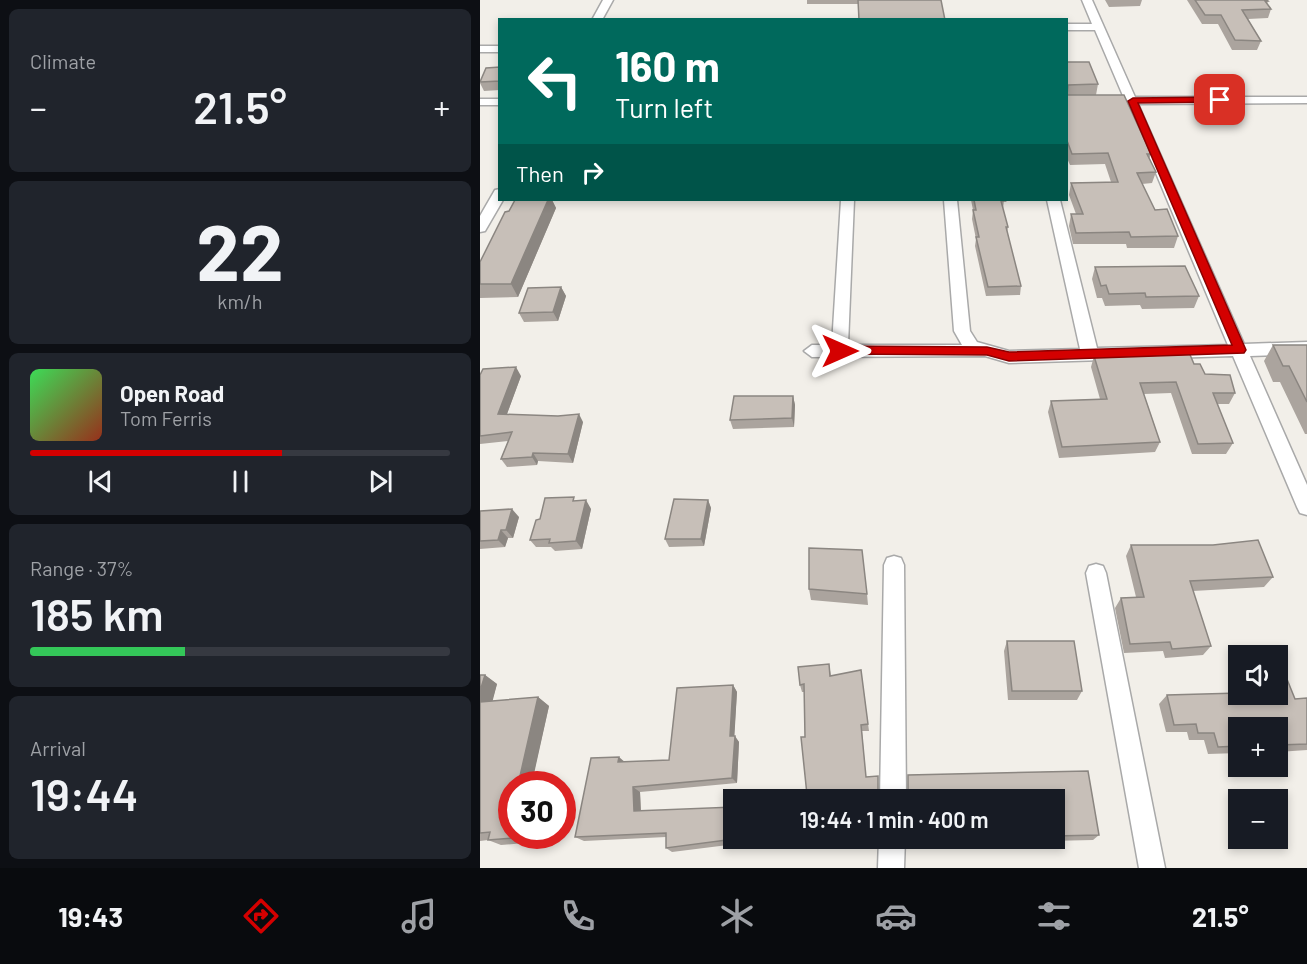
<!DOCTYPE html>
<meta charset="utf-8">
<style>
:root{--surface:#171b24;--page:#20242c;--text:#f1f3f6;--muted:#9ea1a6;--line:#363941;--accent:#d40000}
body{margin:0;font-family:Barlow,sans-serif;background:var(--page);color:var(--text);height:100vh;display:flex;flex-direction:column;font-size:22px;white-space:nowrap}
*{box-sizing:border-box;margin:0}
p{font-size:20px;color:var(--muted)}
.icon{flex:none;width:33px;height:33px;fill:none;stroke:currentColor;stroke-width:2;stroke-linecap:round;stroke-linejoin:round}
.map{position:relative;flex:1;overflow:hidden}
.drawer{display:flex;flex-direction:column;gap:9px;padding:9px;background:#0d0f14;width:480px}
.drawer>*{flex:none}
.hud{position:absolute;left:18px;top:18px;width:570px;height:183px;border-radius:0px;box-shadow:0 3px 9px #0003;background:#00695c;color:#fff;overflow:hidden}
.buttons{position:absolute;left:748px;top:645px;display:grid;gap:12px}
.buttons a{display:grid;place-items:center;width:60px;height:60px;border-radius:0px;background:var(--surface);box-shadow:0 3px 9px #0003;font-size:30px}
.speed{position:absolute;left:18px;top:771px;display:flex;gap:12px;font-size:30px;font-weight:700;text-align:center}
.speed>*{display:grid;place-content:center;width:78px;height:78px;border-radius:50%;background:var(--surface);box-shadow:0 3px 9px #0003;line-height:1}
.speed .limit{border:9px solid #d22;background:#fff;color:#111}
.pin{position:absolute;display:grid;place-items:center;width:51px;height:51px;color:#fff;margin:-26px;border-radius:12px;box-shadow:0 3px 9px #0006}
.me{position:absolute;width:66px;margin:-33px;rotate:90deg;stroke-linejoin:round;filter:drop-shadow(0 0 4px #0008)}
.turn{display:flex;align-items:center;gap:21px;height:126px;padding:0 18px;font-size:27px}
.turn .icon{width:78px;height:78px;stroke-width:2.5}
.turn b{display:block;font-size:42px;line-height:51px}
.then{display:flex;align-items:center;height:57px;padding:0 18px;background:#0003;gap:12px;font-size:22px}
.big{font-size:45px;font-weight:600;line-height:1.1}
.drawer .tile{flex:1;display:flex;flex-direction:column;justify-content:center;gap:9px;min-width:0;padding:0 21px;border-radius:9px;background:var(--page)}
.drawer .dial{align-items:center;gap:0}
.dial b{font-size:78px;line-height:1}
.song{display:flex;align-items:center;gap:18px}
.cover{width:72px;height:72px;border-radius:9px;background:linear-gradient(135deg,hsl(130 70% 55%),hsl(10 70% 35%))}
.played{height:6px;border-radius:3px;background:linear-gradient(90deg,var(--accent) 60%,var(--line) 60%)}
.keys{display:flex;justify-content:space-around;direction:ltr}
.heat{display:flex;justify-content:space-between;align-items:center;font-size:33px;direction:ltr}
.charge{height:9px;border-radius:4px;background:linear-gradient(90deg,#34c759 37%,var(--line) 0)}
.trip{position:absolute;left:243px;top:789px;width:342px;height:60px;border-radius:0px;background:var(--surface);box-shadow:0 3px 9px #0003;font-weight:600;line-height:60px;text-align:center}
.tabs{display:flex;height:96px;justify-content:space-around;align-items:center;background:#090b0e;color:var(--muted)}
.tabs .icon{width:42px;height:42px}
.tabs .active{color:var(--accent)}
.tabs b{font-size:27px;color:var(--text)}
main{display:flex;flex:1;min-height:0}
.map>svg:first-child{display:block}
</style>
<main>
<section class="drawer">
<div class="tile"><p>Climate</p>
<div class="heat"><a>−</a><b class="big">21.5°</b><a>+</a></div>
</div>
<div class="tile dial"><b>22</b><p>km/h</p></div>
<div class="tile">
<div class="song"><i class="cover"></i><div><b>Open Road</b><p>Tom Ferris</p></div></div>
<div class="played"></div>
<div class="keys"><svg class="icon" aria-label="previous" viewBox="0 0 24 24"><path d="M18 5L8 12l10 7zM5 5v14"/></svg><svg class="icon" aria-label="pause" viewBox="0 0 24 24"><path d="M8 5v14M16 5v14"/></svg><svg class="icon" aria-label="next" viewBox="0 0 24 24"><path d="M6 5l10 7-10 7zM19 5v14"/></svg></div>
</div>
<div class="tile"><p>Range · 37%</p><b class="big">185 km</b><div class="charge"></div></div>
<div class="tile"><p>Arrival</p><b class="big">19:44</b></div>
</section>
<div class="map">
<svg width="827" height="868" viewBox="0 0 827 868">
<rect width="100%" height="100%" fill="#f2efe9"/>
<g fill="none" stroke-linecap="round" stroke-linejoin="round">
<defs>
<path id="minor" d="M123,0h10l-11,20h-10z
M602,0h10l43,97h172v6l-169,1 106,240 63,-2v12l-57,2 57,129v30l-7,-2 -3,-6 -64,-151 -224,7 -24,-7 -173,1 -8,-6 8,-6h20l9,-145h13l-6,145h114l-8,-14 -10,-131h13l13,131 7,11 32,9 71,-2 -33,-149h13l37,148 131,-3 -101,-241 -11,-3 8,-3 -29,-68h-29v-6h26z
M0,46h20v6h-20z
M0,99h20v6h-20z
M20,189v11h3l-18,31 -5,1v-16l15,-26z
M414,556l7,2 3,7 2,235h-26l4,-235 3,-7z
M616,564l7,2 3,7 59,295h-26l-53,-295 3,-7z
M399,838h26l-1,30h-26z"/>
</defs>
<use href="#minor" stroke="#a9a9a9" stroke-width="3"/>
<use href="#minor" fill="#fff" fill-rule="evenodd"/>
</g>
<path fill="#aba49e" d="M327,0h134l-83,4h-51z
M625,0h37l-2,6 -31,1z
M707,0h80l1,1 -1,3 4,5 -3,9 -20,1 13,22 -4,9h-25l-14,-26h-16z
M586,62l32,22 -2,11 55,59 -2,5 7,13 -4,11 -10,1 13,26 23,26 -4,12h-47l-1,-4h-53l-4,-18 2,-12h5l-7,-19 2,-12 40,-1 -6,-18 -35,1 -4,-9z
M20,67v23l-16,1 -4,-8z
M35,200h37l4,8 -38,89 -38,1v-36l29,-51z
M491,200h33l-1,9 5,18 -1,5 14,54 -1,9 -34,1 -11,-50 1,-7 -4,-20 1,-9z
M615,267l104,29 -5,12 -52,1 -2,-4 -35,1 -3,-8h-5l-5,-19z
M81,287l5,9 -8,25 -34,1 -5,-9z
M793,345h34v89h-2l-25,-52h-7l-9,-21z
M683,351l31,13 11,10 30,19 -6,11h-12l16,39 -7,11h-34l-21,-61 -27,1 16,48 -5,10 -96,6 -11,-46 3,-11 49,-2 -9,-32 3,-11 68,-2z
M0,375l41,1 -14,38 76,8 -10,41 -35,-2 -1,4 -30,2 -6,-8 7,-18 -28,3z
M313,396l2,9 -1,22 -61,2 -3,-9z
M228,500l3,8 -7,38 -35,1 -4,-8z
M97,501l14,8 -9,40 -27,2 -4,-4h-15l-6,-7 10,-21z
M0,511l39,6 -6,21h-5l-3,9 -25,2z
M651,545l142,32 -9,10 -71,4 18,55 -8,9 -38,3 -2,-7 -39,2 -9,-45 6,-10 15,-1 -10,-41z
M329,589l58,5 1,11 -57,-5z
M527,641l75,50 -5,9h-69l-4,-49z
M759,662v22l-6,-16z
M349,664l2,12 30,-6 8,61h-7l4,46 12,-1v20h30v-21l180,-4 11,64 -6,5 -186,4 -1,-6h148v-38h-289v-9l42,4 -6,-58h4l-1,-45h-2l-2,-7 -2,-18z
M0,675h5l12,9 -5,17 46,-4 11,9 -16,70 16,7 -1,1h-36v52h26l-1,6 -36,3 -13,-5 -8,1z
M253,685l4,7 -3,44 5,6 -2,41 -97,9 1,19 93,27h144l-1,3 -57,2 -68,-4v3l-80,10 -6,-4v-11l-82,4 -9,-4 49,-75 45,-2z
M687,695l128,4 12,-1v52l-29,2v-24h-39v25l-31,1 -4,-14h-15l-2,-8h-21l-7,-28z"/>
<path fill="#8b8681" d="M68,200h4l4,8 -38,89 -7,-13z
M81,287l5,9 -8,25 -5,-9z
M36,367l5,9 -17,46 -6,-8z
M313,396l2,9 -1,22 -2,-9z
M99,414l4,8 -10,41 -5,-9z
M53,453l5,8 -1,4 -5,-8z
M106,500l5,9 -9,40 -6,-8z
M228,500l3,8 -7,38 -3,-7z
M32,509l7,8 -6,21 -7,-8z
M21,530l7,8 -3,9 -7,-7z
M5,675l12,9 -7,27 -10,-7v-13z
M253,685l4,7 -3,51 -4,-7z
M58,697l11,9 -17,77 -12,-7z
M255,736l4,6 -2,41 -5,-5z
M139,757l7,6 -8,-1z
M57,776l12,7 -1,1h-13z
M153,787l7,5 1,24 -7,-5z
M45,836h13l-1,6 -12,-5z"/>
<path fill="#c7bfb8" stroke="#8b8681" stroke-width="1.5" d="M378,0h83l4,20h-86z
M715,0h72l1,1h-3l6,8 -29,1 19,31 -26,-1 -14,-25h-16z
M586,62h23l9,22 -30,1 -1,10h57l27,59h-4l9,18 -19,1 18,37 12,-1 11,27 -47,1 -2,-5 -53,1 -5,-19h12l-12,-31 47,-1 -10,-29 -36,1 -6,-16z
M20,67v14l-20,1 6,-14z
M35,200h33l-37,84h-31v-22l25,-50 4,-1z
M494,200h30l1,1h-4l7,26h-2l15,59 -33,1 -12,-50h3l-6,-27h3z
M705,266l14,30 -53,1 -1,-4 -36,1 -3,-9 -5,1 -6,-19z
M81,287l-8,25 -34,1 9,-25z
M793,345h34v57l-18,-36h-6z
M708,350l6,14h6l5,10 25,1 5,18h-22l20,50 -35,1 -22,-62 -36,1 20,59 -98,5 -11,-46 56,-2 -13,-43 70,-2 -1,-3z
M36,367l-18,47 60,2 21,-2 -11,40 -35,-1 -1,4 -31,2 11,-27 -32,4v-61l3,-6z
M254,396h59l-1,22 -62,2z
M94,497l-1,4 13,-1 -10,41 -27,2 1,-4 -20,1 6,-20 4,-1 5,-21z
M194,499l34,1 -7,39h-36z
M32,509l-6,21h-5l-3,10 -18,1v-30z
M778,540l15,37 -83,4 21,65 -39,3 -2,-7 -40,2 -9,-46 23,-1 -13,-52h82z
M329,548l53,2 5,44 -58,-5z
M527,641h67l8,50h-70z
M798,657l17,42 12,-1v46l-29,1v-17h-39v18l-21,1 -4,-14h-16l-2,-9 -22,1 -7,-30 72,-2v1h39z
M349,664l1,12 31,-6 7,54 -7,1 5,52 12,-1v20h30v-21l180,-4 11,64 -45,1v-36h-289v-9l42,4 -6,-58h4l-1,-53 -4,1 -2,-18z
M0,675h5l-5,16z
M253,685l-3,51h5l-3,42 -99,9 1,24 100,-4v31h8l-76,10v-15l-91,4 16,-79 28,-1 -1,5 51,-2 8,-72z
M58,697l-18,79h17l-2,8h-23v52h13v1l-37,3 2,-8 -10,1v-131z
M427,838h65l-65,2z"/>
<path fill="#d40000" stroke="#8a0000" stroke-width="1.5" d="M740,97l3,5 -85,1 108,247 -2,3 -235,8 -22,-6 -151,-1v-6l4,-2 147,1 22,5 223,-7 -104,-244 5,-3z"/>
</svg>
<div class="buttons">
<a><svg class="icon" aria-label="sound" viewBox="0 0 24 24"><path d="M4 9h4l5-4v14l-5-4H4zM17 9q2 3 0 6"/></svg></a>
<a>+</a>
<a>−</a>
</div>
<div class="speed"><div class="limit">30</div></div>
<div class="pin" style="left:740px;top:100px;background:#d93025"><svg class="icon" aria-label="arrive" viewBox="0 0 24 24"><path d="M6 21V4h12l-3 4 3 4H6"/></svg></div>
<svg class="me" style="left:360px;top:351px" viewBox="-20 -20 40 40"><path d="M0-17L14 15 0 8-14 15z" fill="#d40000" stroke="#fff" stroke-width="4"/></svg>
<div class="trip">19:44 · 1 min · 400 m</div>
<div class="hud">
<div class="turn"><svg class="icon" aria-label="left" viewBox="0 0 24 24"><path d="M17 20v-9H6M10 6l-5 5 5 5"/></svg><div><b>160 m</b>Turn left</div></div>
<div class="then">Then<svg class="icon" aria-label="right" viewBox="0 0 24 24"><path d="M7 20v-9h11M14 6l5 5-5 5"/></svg></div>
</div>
</div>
</main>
<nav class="tabs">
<b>19:43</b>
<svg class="icon active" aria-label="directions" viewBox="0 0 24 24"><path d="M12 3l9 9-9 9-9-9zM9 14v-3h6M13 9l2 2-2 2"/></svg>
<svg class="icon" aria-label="music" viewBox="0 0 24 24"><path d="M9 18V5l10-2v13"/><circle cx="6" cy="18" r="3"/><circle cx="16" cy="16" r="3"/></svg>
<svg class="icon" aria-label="phone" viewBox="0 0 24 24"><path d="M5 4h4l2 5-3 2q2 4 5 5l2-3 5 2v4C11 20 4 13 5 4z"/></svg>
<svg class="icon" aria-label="climate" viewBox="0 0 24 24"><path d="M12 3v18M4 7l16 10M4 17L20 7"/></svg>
<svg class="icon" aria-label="car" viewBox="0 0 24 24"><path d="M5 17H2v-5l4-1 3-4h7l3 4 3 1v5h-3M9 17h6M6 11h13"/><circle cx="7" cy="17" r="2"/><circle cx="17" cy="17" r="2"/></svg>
<svg class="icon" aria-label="filters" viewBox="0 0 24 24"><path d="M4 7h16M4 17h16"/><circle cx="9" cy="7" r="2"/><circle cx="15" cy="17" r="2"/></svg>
<b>21.5°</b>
</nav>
